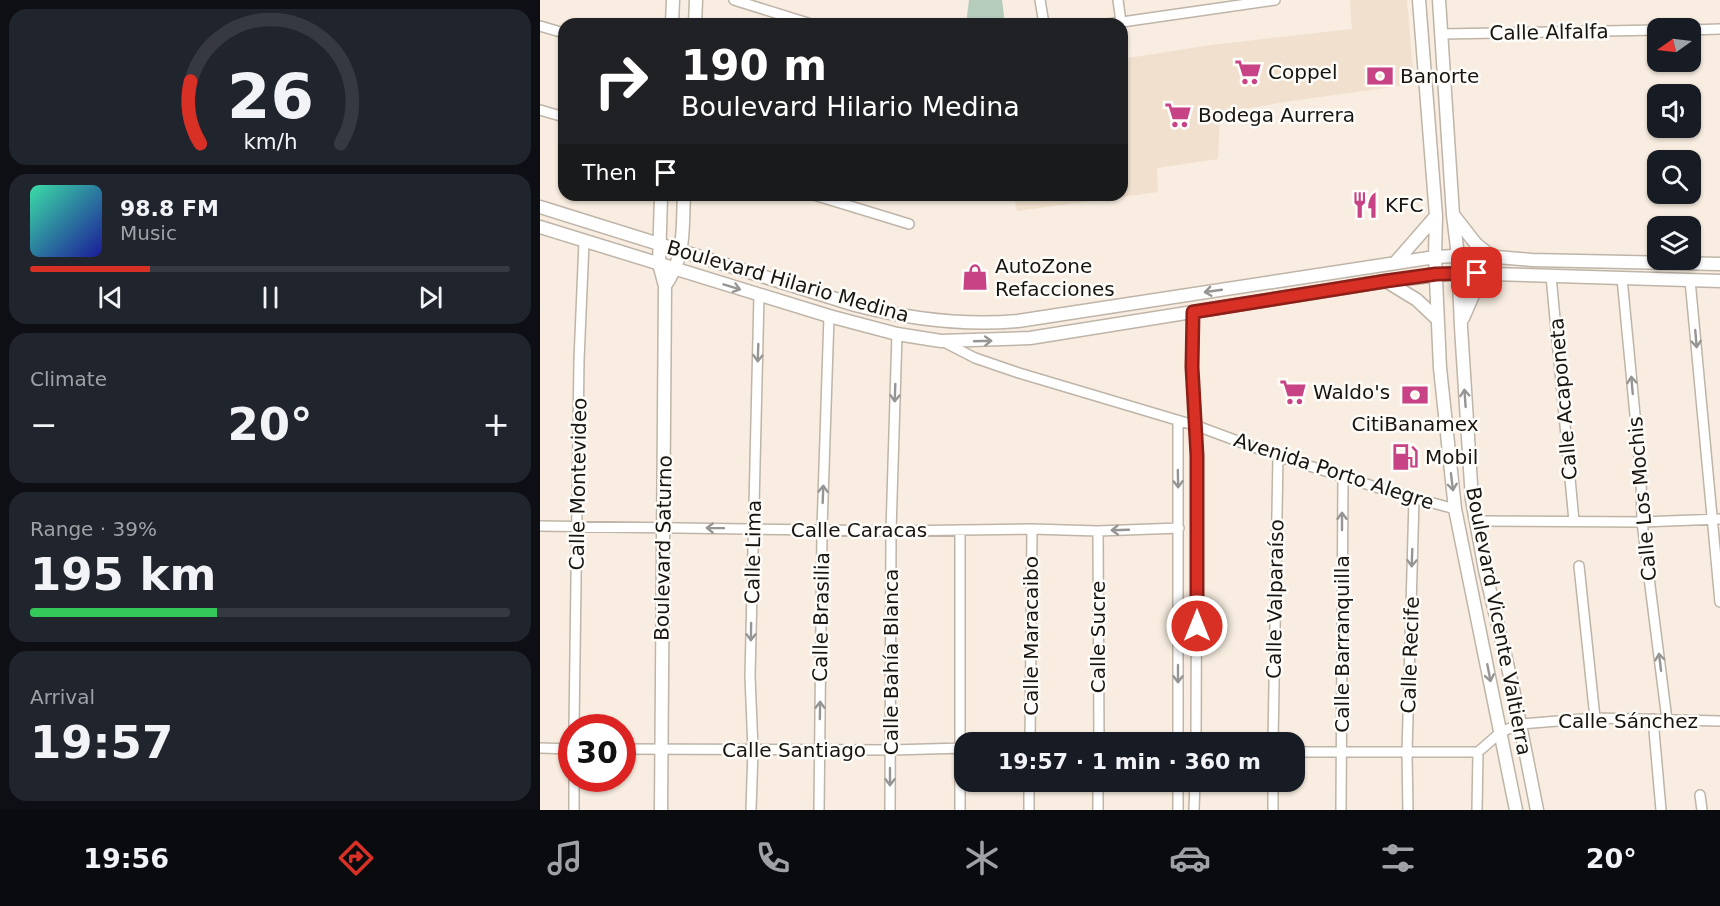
<!DOCTYPE html>
<meta charset="utf-8">
<style>
:root{--surface:#171b24;--page:#20242c;--text:#f1f3f6;--muted:#9ea1a6;--line:#363941;--accent:#d93025}
body{margin:0;font-family:"DejaVu Sans",sans-serif;background:var(--page);color:var(--text);height:100vh;display:flex;flex-direction:column;font-size:22px;white-space:nowrap}
*{box-sizing:border-box;margin:0}
p{font-size:20px;color:var(--muted)}
.icon{flex:none;width:33px;height:33px;fill:none;stroke:currentColor;stroke-width:2;stroke-linecap:round;stroke-linejoin:round}
.map{position:relative;flex:1;overflow:hidden}
.side{display:flex;flex-direction:column;gap:9px;padding:9px;background:#0d0f14;width:540px}
.side>*{flex:none}
.banner{position:absolute;left:18px;top:18px;width:570px;height:183px;border-radius:18px;box-shadow:0 2px 4px #0004;background:#202124;color:#fff;overflow:hidden}
.needle{width:39px;rotate:256deg}
.buttons{position:absolute;left:1107px;top:18px;display:grid;gap:12px}
.buttons a{display:grid;place-items:center;width:54px;height:54px;border-radius:12px;background:var(--surface);box-shadow:0 2px 4px #0004;font-size:30px}
.speed{position:absolute;left:18px;top:714px;display:flex;gap:12px;font-size:30px;font-weight:700;text-align:center}
.speed>*{display:grid;place-content:center;width:78px;height:78px;border-radius:50%;background:var(--surface);box-shadow:0 2px 4px #0004;line-height:1}
.speed .limit{border:9px solid #d22;background:#fff;color:#111}
.pin{position:absolute;display:grid;place-items:center;width:51px;height:51px;color:#fff;margin:-26px;border-radius:12px;box-shadow:0 3px 9px #0006}
.me{position:absolute;width:66px;margin:-33px;rotate:0deg;stroke-linejoin:round;filter:drop-shadow(0 0 4px #0008)}
.turn{display:flex;align-items:center;gap:21px;height:126px;padding:0 24px;font-size:27px}
.turn .icon{width:78px;height:78px;stroke-width:2.5}
.turn b{display:block;font-size:42px;line-height:51px}
.then{display:flex;align-items:center;height:57px;padding:0 24px;background:#0003;gap:12px;font-size:22px}
.big{font-size:45px;font-weight:700;line-height:1.1}
.side .widget{flex:1;display:flex;flex-direction:column;justify-content:center;gap:9px;min-width:0;padding:0 21px;border-radius:18px;background:var(--page)}
.side .dial{align-items:center;gap:0}
.dial svg{height:156px;overflow:visible;fill:none;stroke:var(--line);stroke-width:7;stroke-linecap:round;text-anchor:middle}
.dial text{fill:var(--text);stroke:none}
.song{display:flex;align-items:center;gap:18px}
.cover{width:72px;height:72px;border-radius:9px;background:linear-gradient(135deg,hsl(160 70% 55%),hsl(240 70% 35%))}
.played{height:6px;border-radius:3px;background:linear-gradient(90deg,var(--accent) 25%,var(--line) 25%)}
.keys{display:flex;justify-content:space-around;direction:ltr}
.heat{display:flex;justify-content:space-between;align-items:center;font-size:33px;direction:ltr}
.charge{height:9px;border-radius:4px;background:linear-gradient(90deg,#34c759 39%,var(--line) 0)}
.trip{position:absolute;left:414px;top:732px;width:351px;height:60px;border-radius:18px;background:var(--surface);box-shadow:0 2px 4px #0004;font-weight:700;line-height:60px;text-align:center}
.menu{display:flex;height:96px;justify-content:space-around;align-items:center;background:#090b0e;color:var(--muted)}
.menu .icon{width:42px;height:42px}
.menu .on{color:var(--accent)}
.menu b{font-size:27px;color:var(--text)}
main{display:flex;flex:1;min-height:0}
.map>svg:first-child{display:block}
</style>
<main>
<section class="side">
<div class="widget dial"><svg viewBox="0 0 100 80">
<path d="M14 69A42 42 0 1 1 86 69"/>
<path d="M14 69A42 42 0 0 1 9 37" stroke="#d93025"/>
<text x="50" y="56" font-size="32" font-weight="700">26</text>
<text x="50" y="72" font-size="11">km/h</text>
</svg></div>
<div class="widget">
<div class="song"><i class="cover"></i><div><b>98.8 FM</b><p>Music</p></div></div>
<div class="played"></div>
<div class="keys"><svg class="icon" aria-label="previous" viewBox="0 0 24 24"><path d="M18 5L8 12l10 7zM5 5v14"/></svg><svg class="icon" aria-label="pause" viewBox="0 0 24 24"><path d="M8 5v14M16 5v14"/></svg><svg class="icon" aria-label="next" viewBox="0 0 24 24"><path d="M6 5l10 7-10 7zM19 5v14"/></svg></div>
</div>
<div class="widget"><p>Climate</p>
<div class="heat"><a>−</a><b class="big">20°</b><a>+</a></div>
</div>
<div class="widget"><p>Range · 39%</p><b class="big">195 km</b><div class="charge"></div></div>
<div class="widget"><p>Arrival</p><b class="big">19:57</b></div>
</section>
<div class="map">
<svg width="1180" height="810" viewBox="0 0 1180 810">
<rect width="100%" height="100%" fill="#f8ede0"/>
<path fill="#f0e0cd" d="M810,0h57l7,84 -123,17 -71,12 -2,46 -61,9 1,24 -141,19 -4,-16h109v-136l89,-14 141,-16z"/>
<path fill="#b5ccbc" d="M429,0h33l3,24h-39z"/>
<g fill="none" stroke-linecap="round" stroke-linejoin="round">
<defs>
<path id="street" d="M194,0l77,24
M500,0l4,24
M578,0l3,22
M568,24l167,-24
M0,26l24,7
M1150,30l30,-1
M901,34l217,-4
M0,110l24,7
M274,195l95,29
M1011,276l23,245
M1082,278l19,200 1,44 25,198
M1150,280l30,322
M653,312l-1,55 5,89 -1,286
M402,341l33,17 44,15 178,53 81,30 104,33 73,20
M638,421v321
M936,521l166,1 78,-3
M0,526l351,5 141,-2 66,2 81,-3
M558,531l1,211
M1039,566l16,152
M1113,719l8,91
M34,728l5,-368 5,-118
M490,742l2,-213
M733,742l5,-286
M0,748l32,1
M82,749l269,1 73,-2
M754,752h184l23,-20 19,-8 75,-6 125,3
M34,778v32
M733,782v28
M1160,795l2,15
M211,810l2,-60 -3,-74 9,-381
M279,810l3,-281 7,-213
M350,810l1,-279 6,-197
M420,810v-280
M489,810v-28
M558,810v-28
M638,810v-28
M654,810l1,-28
M801,810l2,-333
M868,810l-1,-57 7,-254
M937,810l1,-58"/>
<path id="secondary" d="M879,0l17,216 -1,41 5,111 15,141 61,301
M899,0l14,215 5,41 3,71 11,173 13,70 28,119 24,121
M132,24l1,-24
M155,24l1,-24
M121,195l-2,69 6,22 -4,524
M0,207l315,98c54,14 107,21 163,16l417,-64 38,-2 59,5 188,4
M915,217l21,27 15,12
M0,227l289,89 68,18 44,7 89,-3 356,-57 72,-8 262,8
M855,263l41,-47
M846,281l31,19 20,19
M125,286c21,-31 17,-55 19,-91
M923,318l10,-23 23,-21"/>
</defs>
<use href="#street" stroke="#beb4a7" stroke-width="12"/>
<use href="#secondary" stroke="#beb4a7" stroke-width="15"/>
<use href="#street" stroke="#fff" stroke-width="9"/>
<use href="#secondary" stroke="#fff" stroke-width="12"/>
</g>
<defs><path id="oneway-shaft" d="M-6 0H5M1.5-3L5.5 0L1.5 3" fill="none" stroke-width="1.6" stroke-linecap="round" stroke-linejoin="round" transform="scale(1.5)"/></defs>
<g stroke="#979593">
<use href="#oneway-shaft" transform="translate(192 287) rotate(17)"/>
<use href="#oneway-shaft" transform="translate(673 291) rotate(172)"/>
<use href="#oneway-shaft" transform="translate(1156 339) rotate(85)"/>
<use href="#oneway-shaft" transform="translate(443 341) rotate(-2)"/>
<use href="#oneway-shaft" transform="translate(218 353) rotate(92)"/>
<use href="#oneway-shaft" transform="translate(1092 385) rotate(-95)"/>
<use href="#oneway-shaft" transform="translate(355 393) rotate(92)"/>
<use href="#oneway-shaft" transform="translate(925 398) rotate(-94)"/>
<use href="#oneway-shaft" transform="translate(638 479) rotate(89)"/>
<use href="#oneway-shaft" transform="translate(912 482) rotate(83)"/>
<use href="#oneway-shaft" transform="translate(283 494) rotate(-88)"/>
<use href="#oneway-shaft" transform="translate(802 521) rotate(-90)"/>
<use href="#oneway-shaft" transform="translate(175 528) rotate(-179)"/>
<use href="#oneway-shaft" transform="translate(580 530) rotate(178)"/>
<use href="#oneway-shaft" transform="translate(872 558) rotate(92)"/>
<use href="#oneway-shaft" transform="translate(211 632) rotate(91)"/>
<use href="#oneway-shaft" transform="translate(1120 662) rotate(-97)"/>
<use href="#oneway-shaft" transform="translate(949 673) rotate(79)"/>
<use href="#oneway-shaft" transform="translate(638 674) rotate(90)"/>
<use href="#oneway-shaft" transform="translate(280 710) rotate(-89)"/>
<use href="#oneway-shaft" transform="translate(350 777) rotate(90)"/>
</g>
<g fill="none" stroke-linecap="round" stroke-linejoin="round">
<defs>
<path id="route" d="M657,626v-170l-5,-89 1,-55 193,-31 50,-7 41,-1"/>
</defs>
<use href="#route" stroke="#8d1f18" stroke-width="15"/>
<use href="#route" stroke="#d93025" stroke-width="10"/>
</g>
<defs>
<symbol id="supermarket-bare" viewBox="-9 -9 18 18"><path d="M-6-5.5h2.5l.6 2H6L4.5 2H-2.5L-4.4-4H-6ZM-1.5 3.2a1.3 1.3 0 1 0 .1 0ZM3 3.2a1.3 1.3 0 1 0 .1 0Z" fill="#c84385" stroke="#fefcf9" stroke-width="2.5" paint-order="stroke"/></symbol>
<symbol id="bank-bare" viewBox="-9 -9 18 18"><path d="M-6-4H6V4H-6ZM0-2.3a2.3 2.3 0 1 0 0 4.6a2.3 2.3 0 1 0 0-4.6Z" fill="#c84385" stroke="#fefcf9" stroke-width="2.5" paint-order="stroke"/></symbol>
<symbol id="restaurant-bare" viewBox="-9 -9 18 18"><path d="M-5-6h1v4h1v-4h1v4h1v-4h1v5L-1.5 .5V6h-2V.5L-5-1ZM5-6V6H3V1.5H1.5Q1.5-4 5-6Z" fill="#c84385" stroke="#fefcf9" stroke-width="2.5" paint-order="stroke"/></symbol>
<symbol id="shop-bare" viewBox="-9 -9 18 18"><path d="M-5-2.5h2.3a2.7 3.5 0 0 1 5.4 0H5L5.5 6h-11ZM-1.5-2.5h3a1.5 2.3 0 0 0-3 0Z" fill="#c84385" stroke="#fefcf9" stroke-width="2.5" paint-order="stroke"/></symbol>
<symbol id="fuel-bare" viewBox="-9 -9 18 18"><path d="M-5.5-6h7V0h2V4h1.3V-2.5L3-4.5l.8-.8L6-3V5H2.5V1h-1V6h-7ZM-4.2-4.7v3.2H.2V-4.7Z" fill="#c84385" stroke="#fefcf9" stroke-width="2.5" paint-order="stroke"/></symbol>
</defs>
<g fill-rule="evenodd">
<use href="#supermarket-bare" x="689" y="53" width="38" height="38"/>
<use href="#bank-bare" x="821" y="57" width="38" height="38"/>
<use href="#supermarket-bare" x="619" y="96" width="38" height="38"/>
<use href="#restaurant-bare" x="806" y="186" width="38" height="38"/>
<use href="#shop-bare" x="416" y="258" width="38" height="38"/>
<use href="#supermarket-bare" x="734" y="373" width="38" height="38"/>
<use href="#bank-bare" x="856" y="376" width="38" height="38"/>
<use href="#fuel-bare" x="846" y="438" width="38" height="38"/>
</g>
<g text-anchor="middle" stroke-width="5" stroke-linejoin="round" paint-order="stroke">
<g font-size="20" fill="#18140f" stroke="#fefcf9">
<text transform="translate(1009 32) rotate(-1)" y="7">Calle Alfalfa</text>
<text transform="translate(248 281) rotate(16)" y="7">Boulevard Hilario Medina</text>
<text transform="translate(1023 399) rotate(-95)" y="7">Calle Acaponeta</text>
<text transform="translate(794 471) rotate(18)" y="7">Avenida Porto Alegre</text>
<text transform="translate(38 484) rotate(-89)" y="7">Calle Montevideo</text>
<text transform="translate(1102 499) rotate(-95)" y="7">Calle Los Mochis</text>
<text x="319" y="537">Calle Caracas</text>
<text transform="translate(123 548) rotate(-89)" y="7">Boulevard Saturno</text>
<text transform="translate(213 552) rotate(-89)" y="7">Calle Lima</text>
<text transform="translate(735 599) rotate(-89)" y="7">Calle Valparaíso</text>
<text transform="translate(281 617) rotate(-89)" y="7">Calle Brasilia</text>
<text transform="translate(959 621) rotate(79)" y="7">Boulevard Vicente Valtierra</text>
<text transform="translate(491 636) rotate(-90)" y="7">Calle Maracaibo</text>
<text transform="translate(558 637) rotate(-90)" y="7">Calle Sucre</text>
<text transform="translate(802 644) rotate(-90)" y="7">Calle Barranquilla</text>
<text transform="translate(870 655) rotate(-88)" y="7">Calle Recife</text>
<text transform="translate(351 662) rotate(-90)" y="7">Calle Bahía Blanca</text>
<text x="1088" y="728">Calle Sánchez</text>
<text x="254" y="757">Calle Santiago</text>
</g>
<g font-size="20" fill="#18140f" stroke="#fefcf9" text-anchor="start">
<text x="728" y="79">Coppel</text>
<text x="860" y="83">Banorte</text>
<text x="658" y="122">Bodega Aurrera</text>
<text x="845" y="212">KFC</text>
<text x="455" y="273">AutoZone<tspan x="455" dy="23">Refacciones</tspan></text>
<text x="773" y="399">Waldo's</text>
<text x="875" y="431" text-anchor="middle">CitiBanamex</text>
<text x="885" y="464">Mobil</text>
</g>
</g>
</svg>
<div class="buttons">
<a><svg class="needle" viewBox="-14 -14 28 28"><path d="M0-13l5 13h-10z" fill="#e53935"/><path d="M0 13l5-13h-10z" fill="#9ea1a6"/></svg></a>
<a><svg class="icon" aria-label="sound" viewBox="0 0 24 24"><path d="M4 9h4l5-4v14l-5-4H4zM17 9q2 3 0 6"/></svg></a>
<a><svg class="icon" aria-label="search" viewBox="0 0 24 24"><circle cx="10" cy="10" r="6"/><path d="M15 15l6 6"/></svg></a>
<a><svg class="icon" aria-label="layers" viewBox="0 0 24 24"><path d="M12 4l9 5-9 5-9-5zM3 14l9 5 9-5"/></svg></a>
</div>
<div class="speed"><div class="limit">30</div></div>
<div class="pin" style="left:937px;top:273px;background:#d93025"><svg class="icon" aria-label="arrive" viewBox="0 0 24 24"><path d="M6 21V4h12l-3 4 3 4H6"/></svg></div>
<svg class="me" style="left:657px;top:626px" viewBox="-20 -20 40 40"><circle r="17" fill="#d93025" stroke="#fff" stroke-width="3"/><path d="M0-11L8 9 0 5-8 9z" fill="#fff"/></svg>
<div class="trip">19:57 · 1 min · 360 m</div>
<div class="banner">
<div class="turn"><svg class="icon" aria-label="right" viewBox="0 0 24 24"><path d="M7 20v-9h11M14 6l5 5-5 5"/></svg><div><b>190 m</b>Boulevard Hilario Medina</div></div>
<div class="then">Then<svg class="icon" aria-label="arrive" viewBox="0 0 24 24"><path d="M6 21V4h12l-3 4 3 4H6"/></svg></div>
</div>
</div>
</main>
<nav class="menu">
<b>19:56</b>
<svg class="icon on" aria-label="directions" viewBox="0 0 24 24"><path d="M12 3l9 9-9 9-9-9zM9 14v-3h6M13 9l2 2-2 2"/></svg>
<svg class="icon" aria-label="music" viewBox="0 0 24 24"><path d="M9 18V5l10-2v13"/><circle cx="6" cy="18" r="3"/><circle cx="16" cy="16" r="3"/></svg>
<svg class="icon" aria-label="phone" viewBox="0 0 24 24"><path d="M5 4h4l2 5-3 2q2 4 5 5l2-3 5 2v4C11 20 4 13 5 4z"/></svg>
<svg class="icon" aria-label="climate" viewBox="0 0 24 24"><path d="M12 3v18M4 7l16 10M4 17L20 7"/></svg>
<svg class="icon" aria-label="car" viewBox="0 0 24 24"><path d="M5 17H2v-5l4-1 3-4h7l3 4 3 1v5h-3M9 17h6M6 11h13"/><circle cx="7" cy="17" r="2"/><circle cx="17" cy="17" r="2"/></svg>
<svg class="icon" aria-label="filters" viewBox="0 0 24 24"><path d="M4 7h16M4 17h16"/><circle cx="9" cy="7" r="2"/><circle cx="15" cy="17" r="2"/></svg>
<b>20°</b>
</nav>
